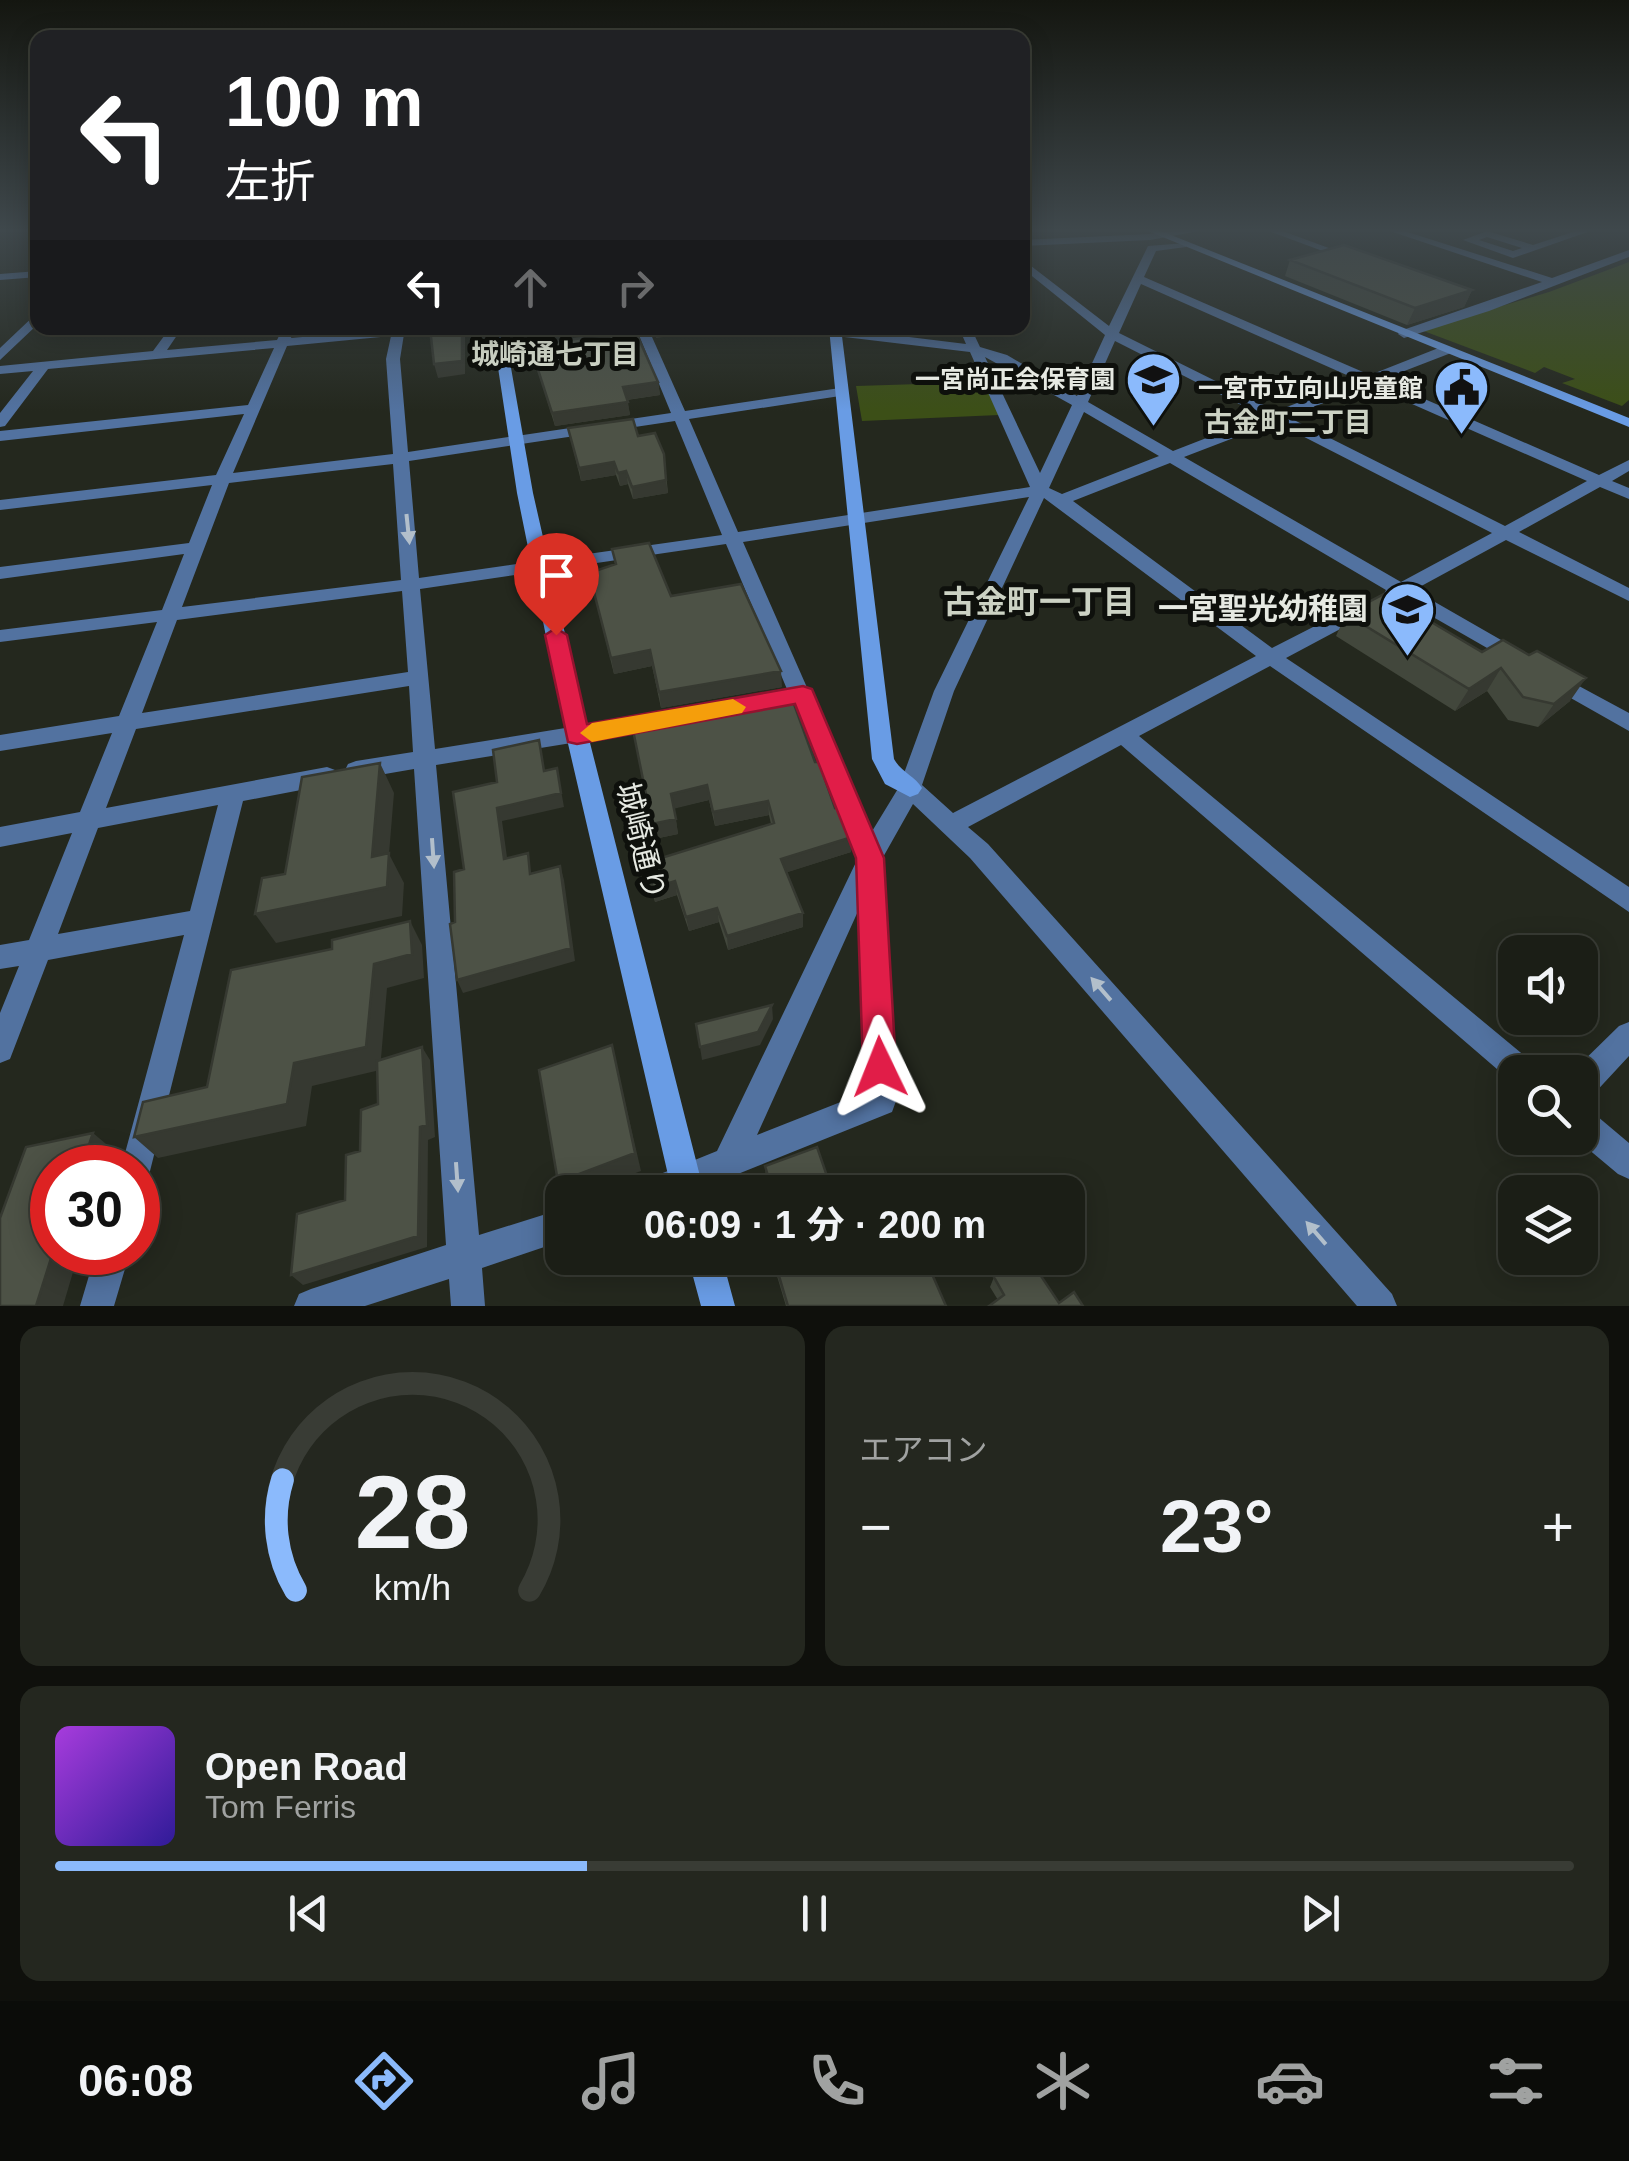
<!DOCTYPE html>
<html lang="ja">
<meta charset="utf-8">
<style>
:root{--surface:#1b1e16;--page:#24271f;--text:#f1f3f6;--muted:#a0a2a1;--line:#393c35;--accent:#8bbafc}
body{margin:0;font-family:Arial,"Noto Sans JP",sans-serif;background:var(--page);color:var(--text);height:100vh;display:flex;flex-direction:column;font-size:38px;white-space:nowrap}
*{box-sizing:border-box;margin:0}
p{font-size:32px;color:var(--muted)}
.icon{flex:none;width:55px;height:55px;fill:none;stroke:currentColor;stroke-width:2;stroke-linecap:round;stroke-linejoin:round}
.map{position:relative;height:1306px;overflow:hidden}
.panel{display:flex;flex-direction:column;gap:20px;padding:20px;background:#0f100c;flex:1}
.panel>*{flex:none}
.hud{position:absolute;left:30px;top:30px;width:1000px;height:305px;border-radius:20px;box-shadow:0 5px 25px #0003,0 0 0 2px var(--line);background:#202124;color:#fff;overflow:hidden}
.controls{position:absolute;left:1498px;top:935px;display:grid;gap:20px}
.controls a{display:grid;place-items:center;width:100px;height:100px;border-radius:20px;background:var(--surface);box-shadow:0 5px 25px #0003,0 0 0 2px var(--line);font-size:50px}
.speed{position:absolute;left:30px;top:1145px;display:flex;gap:20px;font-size:50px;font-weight:700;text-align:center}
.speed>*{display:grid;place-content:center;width:130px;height:130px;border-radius:50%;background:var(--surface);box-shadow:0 5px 25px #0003,0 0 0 2px var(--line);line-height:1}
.speed .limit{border:15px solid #d22;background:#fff;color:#111}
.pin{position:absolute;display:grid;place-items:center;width:85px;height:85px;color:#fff;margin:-102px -42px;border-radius:50% 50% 50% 0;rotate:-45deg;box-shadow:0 0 10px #0007}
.pin .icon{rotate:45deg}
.me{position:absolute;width:110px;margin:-55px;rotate:358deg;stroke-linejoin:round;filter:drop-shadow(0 0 8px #0008)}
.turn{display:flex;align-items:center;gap:35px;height:210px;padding:0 30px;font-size:45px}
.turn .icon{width:130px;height:130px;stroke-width:2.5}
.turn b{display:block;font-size:70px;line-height:85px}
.lanes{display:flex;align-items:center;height:95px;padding:0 30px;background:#0003;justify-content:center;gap:50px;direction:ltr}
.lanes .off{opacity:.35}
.big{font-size:75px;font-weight:700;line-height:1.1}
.panel .widget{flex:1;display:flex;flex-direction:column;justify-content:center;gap:15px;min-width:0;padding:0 35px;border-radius:20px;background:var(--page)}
.panel .dial{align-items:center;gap:0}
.dial svg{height:260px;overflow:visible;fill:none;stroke:var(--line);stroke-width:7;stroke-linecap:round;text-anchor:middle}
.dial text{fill:var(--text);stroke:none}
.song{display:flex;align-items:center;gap:30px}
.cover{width:120px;height:120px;border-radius:15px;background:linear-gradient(135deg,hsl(280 70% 55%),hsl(250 70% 35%))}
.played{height:10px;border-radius:5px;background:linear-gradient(90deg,var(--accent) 35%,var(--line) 35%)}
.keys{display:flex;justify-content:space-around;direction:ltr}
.heat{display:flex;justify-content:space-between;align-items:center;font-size:55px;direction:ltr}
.panel .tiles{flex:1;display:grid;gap:20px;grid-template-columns:1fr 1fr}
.widget:last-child{grid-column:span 2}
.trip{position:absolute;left:545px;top:1175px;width:540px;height:100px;border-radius:20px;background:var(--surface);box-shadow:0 5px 25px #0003,0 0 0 2px var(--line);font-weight:700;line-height:100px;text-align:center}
.tab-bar{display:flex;height:160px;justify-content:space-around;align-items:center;background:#0b0c09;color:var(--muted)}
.tab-bar .icon{width:70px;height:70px}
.tab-bar .active{color:var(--accent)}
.tab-bar b{font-size:45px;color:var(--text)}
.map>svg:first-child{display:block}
</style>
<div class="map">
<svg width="1629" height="1306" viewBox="0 0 1629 1306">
<rect width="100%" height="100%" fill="#24281e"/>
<path fill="#3c4f17" d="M1629,262v138l-7,6 -60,-23 13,-4 -31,-12 -9,6 -114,-43 128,-38z
M984,382l15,33 -137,6 -6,-35z"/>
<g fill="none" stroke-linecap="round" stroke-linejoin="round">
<path stroke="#5272a0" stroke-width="6" d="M762,328v5"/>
<path fill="#5272a0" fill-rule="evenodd" d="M1187,229h23l-60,11 -128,6v-6l128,-6z
M1263,229h14l79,29 -9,2z
M1384,229h14l154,49 77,-28v7l-140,54 -85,27 -6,-4 2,-3 142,-49z
M1582,229h14l-83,29 -50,-18 24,-9 46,14zM1487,237l35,11 -9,3 -34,-11z
M1623,229h6v3l-5,-1z
M1186,243v4l-30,4 -12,26 226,98 71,-28h10v6l-70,27 218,95 30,-15v11l-17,10 17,7v11l-29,-12 -81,45 110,56v13l-123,-61 -92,50 108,62 3,5 -3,5 -7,2 -115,-66h-14l-2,-4 2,-4 -216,-127 -97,38 199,147 88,-45h14l2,4 -2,4 -88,47 343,229v25l-359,-246 -131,70 393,326 5,10h-22v12l-3,-2 -391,-337 -153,82 20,17 404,450 5,12h-40l-387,-448 -57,-54 -31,55 14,242 -4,11 -199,80h-55l5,-11 74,-30 141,-293 -132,-314 -306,45 15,160 223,-36 8,3 3,5 -3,5 -8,3 -222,36 43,470 83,-26v32l-80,27 3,38h-34l-2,-27 -84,27h-71l5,-12 12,-5 135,-44 -32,-476 -58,10 -8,-3 -3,-6 3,-6 8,-3 57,-9 -4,-66 -273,43 -30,79 221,-41 8,3 3,6 -3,6 -8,3 -84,16 -95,378 -10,5v-16h-17l63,-233 -136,25 -38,99 -10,4v-50l19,-47 -19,3v-24l29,-5 43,-107 -72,14v-20l80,-15 32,-79 -112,18v-16l119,-19 38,-94 -157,20v-12l162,-20 22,-56 -184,25v-12l189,-24 23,-58 -212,25v-10l216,-25 28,-61 -244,27v-10l248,-26 26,-57 -226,21 -43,57 -5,1v-14l33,-42 -33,3v-8l153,-15 17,-23h12l-15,22 110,-10 6,-12h12l-4,10 114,-10 -5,31 8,93 263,-39 -35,-85h12l37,83 155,-23 7,4 -7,4 -151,23 49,113 292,-45 -60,-135 -134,-16 -6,-4 6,-4 130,16 -7,-16h12l9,19 27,8 70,41 28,-61 -83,-67v-9l87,67 39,-80zM1141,284l217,96 -82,31 -157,-78zM391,336l-5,23 7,95 -160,19 54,-127zM1115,341l148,75 -90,35 -85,-49zM985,357l87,48 -32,68zM1369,385l218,96 -82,45 -217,-109zM1084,412l75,44 -97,38 -13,-6zM675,421l47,114 -303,43 -10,-117zM1275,422l217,111 -91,49 -217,-125zM393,464l8,116 -219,27 47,-124zM1029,497l-95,194 -35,96 -28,46 -128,-291zM1044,498l212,158 -303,157 -31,-28 32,-94zM402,591l6,81 -266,41 35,-93zM218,805l-28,106 -132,23 40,-106zM859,909l7,183 -109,43z
M38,271v6l-38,3v-6z
M38,312v12l-38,36v-12z
M1553,672l76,41v18l-83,-47 -3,-5 3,-5z
M1629,1022v34l-38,41 -11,4v-29h-8l47,-46z
M1580,1107l11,4 38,32v36l-11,-5 -43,-36h5z
M96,1252h34l-16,54h-34z"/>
<path fill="#699ce5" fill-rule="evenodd" d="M1143,229h13l473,189v9z
M492,328h12l29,165 55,242 116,457h-32l-106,-457 -49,-242z
M829,328h12l53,431c7,13 21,17 28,29l-4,6 -8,3 -25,-13 -13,-25z
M688,1258h34l13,48h-34z"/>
</g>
<path fill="#42473c" d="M1290,260l182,30 -8,17 -57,18 -122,-49z
M601,328h33l24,54 2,13 -33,5 3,15 -75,11 -25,-81 74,-9z
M568,428l70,8 26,18 4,39 -35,6 -5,-15 -8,2 -4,-11 -35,6z
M612,549l59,47 111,91 -121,21 -9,-42 -38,8 -25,-101 26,-9z
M1346,614l136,38 88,49 -32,26 -30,-7 -21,-29 -32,20 -119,-75z
M632,725l183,37 20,46 17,29 -1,15 -64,20 16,55 -75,23 -9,-28 -30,9 -12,-36 -22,7 -10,-39 126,-39 -2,-9 -54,11 -6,-26 -35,8 4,26 -24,5z
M765,1166l62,10v12l-12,4h-44l-5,-14z
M982,1258h33l44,45 24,3 -85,-6 -8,-13 4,-10z
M776,1266h117l53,40h-160l-9,-30z"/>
<path fill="#363931" d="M1472,290l-8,17 -57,18 8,-17z
M462,328h3v46l-27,4 -4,-14z
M655,328h59v2l-58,8z
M658,382l2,13 -35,5 -2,-13z
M628,402l2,13 -75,11 -3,-13z
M614,462l2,13 -35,6 -2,-13z
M626,471l2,13 -8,2 -2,-13z
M666,480l2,13 -35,6 -1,-12z
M650,650l2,16 -38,8 -3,-16z
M1501,668l-14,23 -32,20 14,-22z
M781,671l1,16 -121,21 -2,-16z
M1586,678l-16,23 -32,26 16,-23z
M380,763l14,30 -5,61 15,29 -2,33 -126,27 -21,-29 117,-57z
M557,768l7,39 -62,14 7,51 -5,-13 -7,-51z
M707,785l2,15 -36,9 -2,-15z
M768,801l1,14 -54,11 -2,-14z
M676,819l2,15 -24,5 -2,-15z
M852,837l-1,15 -69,22 -1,-15z
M560,866l4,14 11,81 -112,32 -6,-13z
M675,881l2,14 -22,7 -2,-14z
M717,908l2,14 -30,9 -3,-14z
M803,913v14l-75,23 -1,-14z
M410,921l12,24 2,33 -37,10 -7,82 -68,16 -6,40 -148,32 -24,-21 160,-74z
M772,1005l1,14 -13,26 -58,15 -2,-13z
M612,1045l29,126 -57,21h-21l-5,-10z
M422,1047l8,13 5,77 -7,3 -1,107 -124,38 -12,-10 129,-148z
M93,1133l19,16 -6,19h-25z
M827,1176v12l-12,4h-31z
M53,1252h26l-16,54h-27z"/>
<path fill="#4d5246" stroke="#363931" stroke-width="2.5" d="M1344,245l128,45 -57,18 -125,-48z
M430,328h32v33l-28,3z
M604,328h30l24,54 -35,5 5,15 -76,11 -22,-68 76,-10z
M633,419l5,17 17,-3 9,21 2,26 -34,7 -6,-16 -8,2 -4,-11 -35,6 -11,-40z
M649,543l22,53 70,-12 40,87 -122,21 -9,-42 -39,8 -22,-85 27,-9 -4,-15z
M1384,594l98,58 21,-12 26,15 8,-4 49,27 -32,26 -31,-7 -22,-29 -32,21 -123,-75z
M790,693l25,69h4l16,46 4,-1 13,30 -71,22 22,54 -76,23 -10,-28 -31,9 -11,-36 -22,7 -8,-25 129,-40 -6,-22 -55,11 -6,-27 -36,9 5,25 -24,5 -20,-99z
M539,740l5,31 13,-3 4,25 -64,15 7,51 24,-6 2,21 30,-8 11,82 -114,32 -7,-56 5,-2 -1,-50 10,-3 -11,-77 44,-10 -4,-32z
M380,763l-8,94 17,-4 -2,34 -132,27 7,-36 23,-4 17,-97z
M410,921l2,33 -38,10 -8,83 -72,16 -7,41 -153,33 9,-35 64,-15 24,-117 101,-21v-9z
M772,1005l-14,27 -58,15 -4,-23z
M612,1045l23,108 -77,29 -19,-112z
M422,1047l5,78 -7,2 -2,109 -127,39 6,-61 48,-14 1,-45 14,-4 1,-41 17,-6 -1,-43z
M93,1133l-12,35h-29l1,84 -17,54h-36v-88l26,-71z
M817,1147l10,29 -43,16h-11l-8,-26z
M796,1258h94l3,8 18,-8h14l21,48h-158l-12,-40z
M992,1258h23l2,3 4,-3h8l30,45 15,-11 9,14h-94l15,-11 -10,-18 7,-5z"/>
<defs><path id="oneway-solid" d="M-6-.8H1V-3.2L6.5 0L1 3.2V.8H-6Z" transform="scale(2.5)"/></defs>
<g fill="#b2bfcb">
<use href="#oneway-solid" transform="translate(408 529) rotate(84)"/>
<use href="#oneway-solid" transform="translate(433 853) rotate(86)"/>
<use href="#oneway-solid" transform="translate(1101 989) rotate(-131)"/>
<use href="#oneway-solid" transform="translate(457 1177) rotate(86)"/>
<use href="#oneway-solid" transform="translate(1316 1233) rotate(-131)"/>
</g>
<linearGradient id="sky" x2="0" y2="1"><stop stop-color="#141610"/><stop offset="0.56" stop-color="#3f484c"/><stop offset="1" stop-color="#3f484c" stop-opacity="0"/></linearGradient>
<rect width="1629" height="411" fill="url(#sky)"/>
<path fill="#e11d48" stroke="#92132f" stroke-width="2.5" d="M556,628l11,7 20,89 216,-38 9,3 72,169 12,209 -5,11 -11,5 -12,-5 -5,-11 -7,-209 -61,-154 -218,40 -9,-2 -23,-107z"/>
<path fill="#f59e0b" d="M733,699l13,8 -4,6 -150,29 -12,-9 12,-10z"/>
<defs>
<symbol id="school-pin" viewBox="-11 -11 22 30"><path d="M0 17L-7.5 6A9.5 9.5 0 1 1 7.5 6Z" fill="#8bbafc" stroke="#0e100c"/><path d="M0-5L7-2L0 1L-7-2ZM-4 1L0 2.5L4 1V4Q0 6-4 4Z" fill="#111"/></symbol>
<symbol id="civic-pin" viewBox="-11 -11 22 30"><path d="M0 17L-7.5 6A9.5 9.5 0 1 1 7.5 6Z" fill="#8bbafc" stroke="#0e100c"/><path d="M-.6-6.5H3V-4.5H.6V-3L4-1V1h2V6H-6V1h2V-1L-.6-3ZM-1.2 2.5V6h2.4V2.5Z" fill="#111"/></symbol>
</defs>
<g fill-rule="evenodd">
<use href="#school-pin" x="1122" y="348" width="63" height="86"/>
<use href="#civic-pin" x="1430" y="356" width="63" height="86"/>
<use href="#school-pin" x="1376" y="578" width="63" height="86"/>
</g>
<g text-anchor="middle" stroke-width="10" stroke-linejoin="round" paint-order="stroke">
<g font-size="25" font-weight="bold" fill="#e6e9e2" stroke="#0e100c" text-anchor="end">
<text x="1115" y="388">一宮尚正会保育園</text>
<text x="1423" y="397">一宮市立向山児童館</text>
</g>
<g font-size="28" font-weight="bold" fill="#ccd2c4" stroke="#0e100c">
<text x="555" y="364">城崎通七丁目</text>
<text x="1288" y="432">古金町二丁目</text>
</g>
<g font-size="30" font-weight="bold" fill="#e6e9e2" stroke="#0e100c" text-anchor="end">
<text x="1368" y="619">一宮聖光幼稚園</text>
</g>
<g font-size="30" fill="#e6e9e2" stroke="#0e100c">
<text transform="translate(641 841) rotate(76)" y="10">城崎通り</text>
</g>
<g font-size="32" font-weight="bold" fill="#ccd2c4" stroke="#0e100c">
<text x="1039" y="613">古金町一丁目</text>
</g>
</g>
</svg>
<div class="controls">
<a><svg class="icon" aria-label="sound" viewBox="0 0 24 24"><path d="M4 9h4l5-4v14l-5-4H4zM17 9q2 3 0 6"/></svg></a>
<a><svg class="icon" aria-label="search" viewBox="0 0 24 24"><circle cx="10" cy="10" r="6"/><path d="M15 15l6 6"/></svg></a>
<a><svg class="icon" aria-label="layers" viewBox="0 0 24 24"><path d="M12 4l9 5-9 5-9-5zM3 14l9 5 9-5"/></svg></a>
</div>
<div class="speed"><div class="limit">30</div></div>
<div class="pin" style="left:556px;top:635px;background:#d93025"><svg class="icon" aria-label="arrive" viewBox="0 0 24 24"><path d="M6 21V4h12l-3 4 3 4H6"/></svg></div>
<svg class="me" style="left:880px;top:1067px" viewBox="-20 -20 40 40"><path d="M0-17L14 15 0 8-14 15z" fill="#e11d48" stroke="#fff" stroke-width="4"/></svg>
<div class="trip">06:09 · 1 分 · 200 m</div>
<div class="hud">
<div class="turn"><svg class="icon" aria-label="left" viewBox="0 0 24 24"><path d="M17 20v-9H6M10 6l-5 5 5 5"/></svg><div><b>100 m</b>左折</div></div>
<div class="lanes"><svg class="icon" aria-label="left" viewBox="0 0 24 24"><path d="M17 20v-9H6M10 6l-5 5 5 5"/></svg><svg class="icon off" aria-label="ahead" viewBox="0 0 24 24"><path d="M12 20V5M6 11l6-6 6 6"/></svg><svg class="icon off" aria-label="right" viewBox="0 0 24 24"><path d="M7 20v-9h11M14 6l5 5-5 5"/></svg></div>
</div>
</div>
<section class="panel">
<div class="tiles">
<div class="widget dial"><svg viewBox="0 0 100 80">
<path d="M14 69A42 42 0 1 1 86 69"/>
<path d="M14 69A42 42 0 0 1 10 35" stroke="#8bbafc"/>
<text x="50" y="56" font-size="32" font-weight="700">28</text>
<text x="50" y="72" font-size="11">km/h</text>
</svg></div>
<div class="widget"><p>エアコン</p>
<div class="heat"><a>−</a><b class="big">23°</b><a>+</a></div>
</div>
<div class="widget">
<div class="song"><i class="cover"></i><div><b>Open Road</b><p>Tom Ferris</p></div></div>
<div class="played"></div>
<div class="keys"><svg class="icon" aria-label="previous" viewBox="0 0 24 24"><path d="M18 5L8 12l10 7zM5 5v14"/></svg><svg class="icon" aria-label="pause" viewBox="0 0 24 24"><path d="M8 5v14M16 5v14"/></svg><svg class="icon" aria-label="next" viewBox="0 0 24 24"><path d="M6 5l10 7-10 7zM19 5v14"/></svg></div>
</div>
</div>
</section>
<nav class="tab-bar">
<b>06:08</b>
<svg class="icon active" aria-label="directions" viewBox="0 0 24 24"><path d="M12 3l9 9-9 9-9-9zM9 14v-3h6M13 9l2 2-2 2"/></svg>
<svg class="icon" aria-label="music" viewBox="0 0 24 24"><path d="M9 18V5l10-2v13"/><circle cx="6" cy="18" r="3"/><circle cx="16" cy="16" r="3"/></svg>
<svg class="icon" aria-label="phone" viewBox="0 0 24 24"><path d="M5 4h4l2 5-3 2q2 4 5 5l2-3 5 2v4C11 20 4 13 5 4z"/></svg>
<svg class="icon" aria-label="climate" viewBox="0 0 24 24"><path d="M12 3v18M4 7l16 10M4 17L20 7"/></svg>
<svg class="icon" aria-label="car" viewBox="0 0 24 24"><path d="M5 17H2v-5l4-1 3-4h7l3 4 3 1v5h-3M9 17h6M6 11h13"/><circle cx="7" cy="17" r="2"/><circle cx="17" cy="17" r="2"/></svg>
<svg class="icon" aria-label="filters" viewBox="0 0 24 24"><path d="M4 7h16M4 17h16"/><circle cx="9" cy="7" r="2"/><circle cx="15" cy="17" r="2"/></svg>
</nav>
